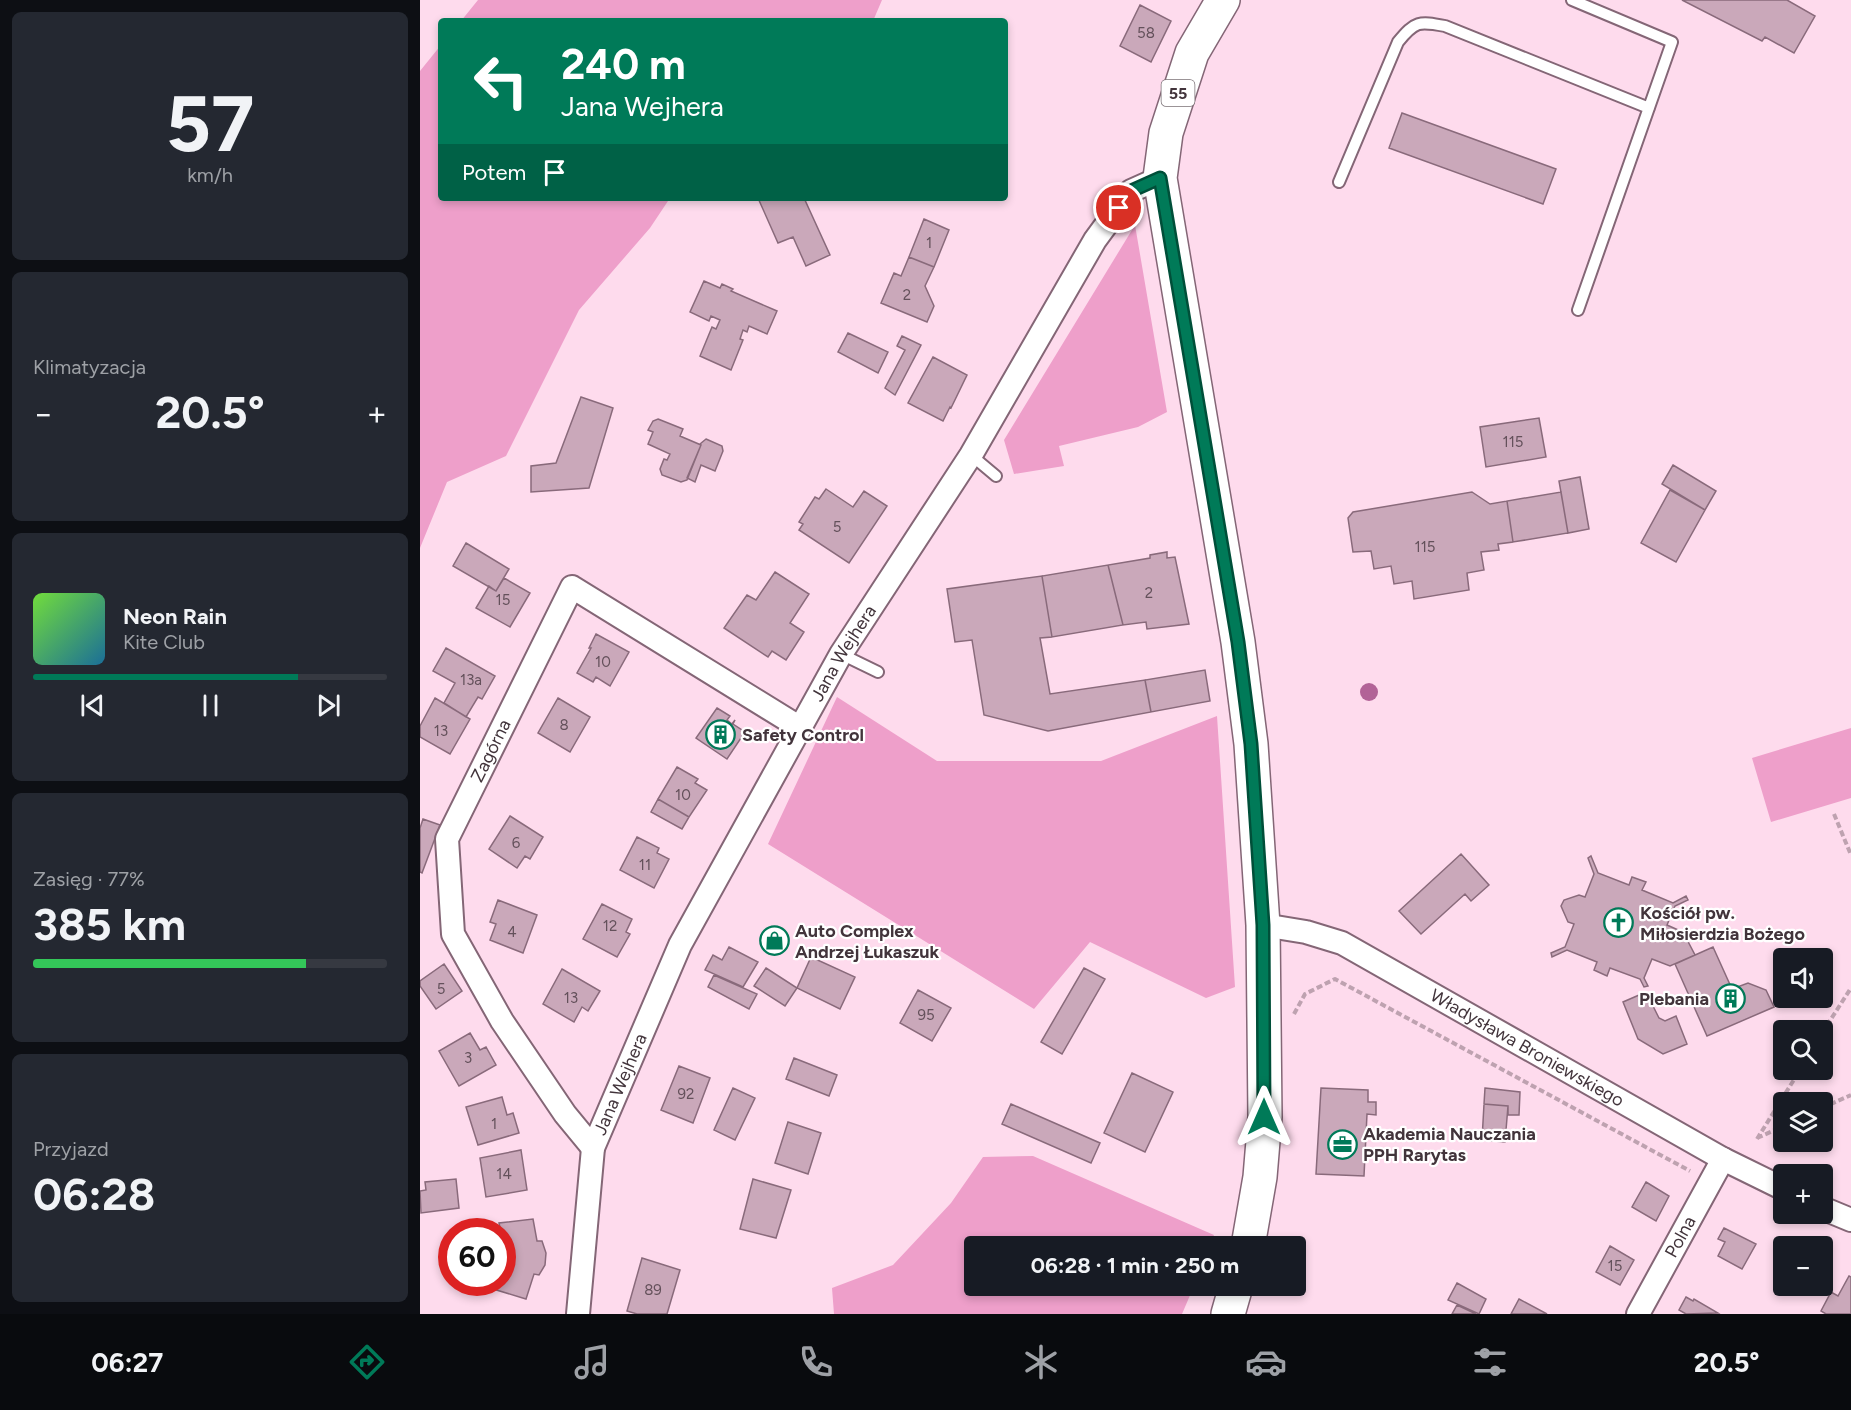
<!DOCTYPE html>
<html lang="pl">
<meta charset="utf-8">
<style>
:root{--surface:#171b24;--page:#242831;--text:#f1f3f6;--muted:#9ea1a6;--line:#363941;--accent:#007a58}
body{margin:0;font-family:Figtree,sans-serif;background:var(--page);color:var(--text);height:100vh;display:flex;flex-direction:column;font-size:22px;white-space:nowrap}
*{box-sizing:border-box;margin:0}
p{font-size:20px;color:var(--muted)}
.icon{flex:none;width:33px;height:33px;fill:none;stroke:currentColor;stroke-width:2;stroke-linecap:round;stroke-linejoin:round}
.map{position:relative;flex:1;overflow:hidden}
.side{display:flex;flex-direction:column;gap:12px;padding:12px;background:#0d0f14;width:420px}
.side>*{flex:none}
.banner{position:absolute;left:18px;top:18px;width:570px;height:183px;border-radius:6px;box-shadow:0 3px 9px #0003;background:#007a58;color:#fff;overflow:hidden}
.fabs{position:absolute;left:1353px;top:948px;display:grid;gap:12px}
.fabs a{display:grid;place-items:center;width:60px;height:60px;border-radius:6px;background:var(--surface);box-shadow:0 3px 9px #0003;font-size:30px}
.speed{position:absolute;left:18px;top:1218px;display:flex;gap:12px;font-size:30px;font-weight:700;text-align:center}
.speed>*{display:grid;place-content:center;width:78px;height:78px;border-radius:50%;background:var(--surface);box-shadow:0 3px 9px #0003;line-height:1}
.speed .limit{border:9px solid #d22;background:#fff;color:#111}
.pin{position:absolute;display:grid;place-items:center;width:51px;height:51px;color:#fff;margin:-26px;border:3px solid #fff;border-radius:50%;box-shadow:0 2px 6px #0007}
.me{position:absolute;width:66px;margin:-33px;rotate:0deg;stroke-linejoin:round;filter:drop-shadow(0 0 4px #0008)}
.turn{display:flex;align-items:center;gap:21px;height:126px;padding:0 24px;font-size:27px}
.turn .icon{width:78px;height:78px;stroke-width:2.5}
.turn b{display:block;font-size:42px;line-height:51px}
.then{display:flex;align-items:center;height:57px;padding:0 24px;background:#0003;gap:12px;font-size:22px}
.big{font-size:45px;font-weight:700;line-height:1.1}
.side .widget{flex:1;display:flex;flex-direction:column;justify-content:center;gap:9px;min-width:0;padding:0 21px;border-radius:9px;background:var(--page)}
.side .dial{align-items:center;gap:0}
.dial b{font-size:78px;line-height:1}
.song{display:flex;align-items:center;gap:18px}
.cover{width:72px;height:72px;border-radius:9px;background:linear-gradient(135deg,hsl(100 70% 55%),hsl(200 70% 35%))}
.played{height:6px;border-radius:3px;background:linear-gradient(90deg,var(--accent) 75%,var(--line) 75%)}
.keys{display:flex;justify-content:space-around;direction:ltr}
.heat{display:flex;justify-content:space-between;align-items:center;font-size:33px;direction:ltr}
.charge{height:9px;border-radius:4px;background:linear-gradient(90deg,#34c759 77%,var(--line) 0)}
.trip{position:absolute;left:544px;top:1236px;width:342px;height:60px;border-radius:6px;background:var(--surface);box-shadow:0 3px 9px #0003;font-weight:700;line-height:60px;text-align:center}
.dock{display:flex;height:96px;justify-content:space-around;align-items:center;background:#090b0e;color:var(--muted)}
.dock .icon{width:42px;height:42px}
.dock .selected{color:var(--accent)}
.dock b{font-size:27px;color:var(--text)}
main{display:flex;flex:1;min-height:0}
.map>svg:first-child{display:block}
</style>
<main>
<section class="side">
<div class="widget dial"><b>57</b><p>km/h</p></div>
<div class="widget"><p>Klimatyzacja</p>
<div class="heat"><a>−</a><b class="big">20.5°</b><a>+</a></div>
</div>
<div class="widget">
<div class="song"><i class="cover"></i><div><b>Neon Rain</b><p>Kite Club</p></div></div>
<div class="played"></div>
<div class="keys"><svg class="icon" aria-label="previous" viewBox="0 0 24 24"><path d="M18 5L8 12l10 7zM5 5v14"/></svg><svg class="icon" aria-label="pause" viewBox="0 0 24 24"><path d="M8 5v14M16 5v14"/></svg><svg class="icon" aria-label="next" viewBox="0 0 24 24"><path d="M6 5l10 7-10 7zM19 5v14"/></svg></div>
</div>
<div class="widget"><p>Zasięg · 77%</p><b class="big">385 km</b><div class="charge"></div></div>
<div class="widget"><p>Przyjazd</p><b class="big">06:28</b></div>
</section>
<div class="map">
<svg width="1431" height="1314" viewBox="0 0 1431 1314">
<rect width="100%" height="100%" fill="#fedbed"/>
<path fill="#ee9fca" d="M58,0h404l-9,21h-412z
M21,45v153h229l-20,30 -71,82 -73,146 -59,26 -27,66v-477z
M715,225l32,187 -29,15 -79,19 5,20 -50,8 -10,-34z
M417,697l100,64h164l116,-45 18,271 -29,11 -116,-56 -56,67 -266,-165z
M1431,728v70l-80,24 -19,-64z
M613,1156l181,79 -5,11h-234v40h219l-12,28h-348l-2,-26 61,-23 58,-62 32,-46z"/>
<path fill="#caa8ba" stroke="#896a7b" stroke-width="1.5" d="M1262,0h105l28,16 -21,37 -29,-16 -3,4z
M720,5l31,16 -20,41 -31,-16z
M982,113l154,56 -13,35 -154,-56z
M338,198h46l26,57 -24,11 -13,-29 -15,6z
M504,219l25,11 -15,37 -25,-10z
M489,257l25,10 -9,19 9,20 -7,16 -46,-19 13,-30 7,3z
M284,281l16,7 2,-4 11,5 -2,2 46,20 -10,23 -18,-8 -2,6 -4,-2 -3,9 3,1 -12,30 -31,-14 12,-29 4,2 4,-9 -9,-4 -2,5 -19,-9z
M428,333l40,19 -10,21 -40,-21z
M482,336l19,9 -26,50 -10,-7 20,-38 -8,-4z
M513,357l34,18 -16,33 -1,-1 -7,14 -35,-18z
M161,397l32,11 -24,80 -58,4v-26l25,-3z
M1119,418l7,39 -60,10 -6,-40z
M238,419l25,10 -3,7 21,9 -14,35 -6,2 -19,-7 -2,-6 4,-10 3,1 3,-6 -22,-10 5,-12 -5,-2 5,-9z
M286,439l16,7 1,5 -8,20 -14,-6 -6,17 -8,-4 14,-33 -1,-1z
M1253,465l43,26 -11,19 -43,-26z
M1160,477l9,52 -21,4 -9,-52z
M406,489l27,18 11,-16 23,15 -38,57 -50,-33 4,-6 -4,-2 16,-25 4,2z
M1250,490l35,20 -29,52 -35,-19z
M1052,492l18,12 17,-3 6,41 -15,2 1,6 -18,2 3,18 -17,3 2,17 -55,9 -2,-18 -18,3 -3,-18 -17,3 -3,-18 -18,1 -5,-34 5,-6z
M1141,492l7,41 -55,9 -6,-41z
M46,543l43,26 -13,22 -43,-25z
M747,552v6l8,-1 14,67 -42,5 -1,-7 -23,3 -15,-60 42,-7v-3z
M688,565l15,60 -71,12 -10,-61z
M355,572l34,22 -19,29 14,9 -18,28 -14,-9 -4,6 -44,-29 23,-33 9,5z
M622,576l10,61 -12,1 10,56 95,-14 6,32 -103,19 -64,-16 -12,-75 -17,2 -8,-53z
M84,578l26,15 -20,34 -34,-19 13,-22 7,5z
M176,634l33,18 -19,34 -14,-9 -3,5 -16,-9 14,-25h-2z
M26,648l49,28 -13,23 -4,-2 -12,20 -22,-14 11,-20 -22,-12z
M785,670l5,31 -59,11 -6,-32z
M15,698l35,21 -20,35 -30,-17v-11z
M138,698l32,19 -20,35 -32,-19z
M297,708l13,8 -3,4 5,4 3,-4 -2,4 12,8 -18,27 -31,-21z
M257,767l21,12 -3,4 12,7 -18,27 -31,-18z
M238,799l31,18 -7,12 -31,-17z
M90,816l33,21 -13,22 -5,-3 -8,12 -28,-19z
M3,819l17,6 -18,48 -2,-1v-44z
M217,837l22,11 -2,5 12,6 -15,29 -34,-18z
M1041,854l28,31 -18,16 -6,-7 -44,40 -22,-23z
M1171,856l7,17 31,12 3,-8 14,5 -4,8 31,13 13,-7 2,4 -13,6 -8,19 16,7 12,23 -25,11 -18,-7 -8,19 4,8 -4,1 -4,-8 -30,-11 -3,8 -13,-6 3,-8 -30,-12 -15,7 -1,-4 14,-6 9,-23 -6,-2 -7,-16 3,-6 15,-5 6,2 9,-23 -6,-16z
M78,900l39,15 -14,38 -33,-13 6,-16 -6,-2z
M182,904l30,15 -6,13 4,2 -13,23 -34,-18z
M309,947l29,15 -15,25 -38,-17 8,-15 9,5z
M1293,947l19,42 16,-6 18,7 8,17 -67,29 -32,-72z
M391,957l44,20 -15,32 -43,-21z
M24,964l18,27 -26,18 -16,-23v-5z
M346,968l31,20 -12,18 -31,-20z
M664,968l21,11 -43,75 -21,-12z
M142,969l38,22 -12,20 -6,-4 -8,15 -31,-18z
M294,975l43,19 -8,15 -41,-22z
M498,990l33,18 -19,33 -32,-18z
M1226,992l13,26 6,3 11,-5 11,28 -24,10 -25,-15 -15,-37z
M50,1033l10,17 6,-3 10,18 -37,21 -20,-35z
M374,1058l43,17 -8,21 -43,-17z
M259,1066l31,12 -17,45 -32,-13z
M712,1073l41,19 -28,60 -41,-19z
M313,1088l22,10 -20,42 -21,-10z
M901,1088l47,2v12h8v13l-9,-1 -3,62 -48,-2z
M1065,1088l35,4 -1,23h-11v-9l-24,-2z
M82,1097l5,18 6,-2 6,20 -41,12 -12,-38z
M591,1104l89,39 -9,20 -89,-39z
M1064,1104l24,2 -3,36 -23,-2z
M368,1122l33,11 -13,41 -33,-11z
M101,1150l6,40 -41,7 -6,-39z
M36,1179l3,29 -38,5 -1,-22 6,-1 -1,-8z
M333,1179l38,11 -15,48 -36,-9z
M1226,1182l23,14 -13,25 -24,-14z
M113,1219l4,22h5l4,12 -1,12 -6,10 -5,-1 -8,25 -33,-10 2,-7h7v-50h-1l-2,-9z
M1304,1228l32,16 -14,25 -24,-13 7,-14 -7,-3z
M1190,1246l24,14 -14,25 -24,-13z
M222,1258l38,12 -13,44h-30l-10,-3z
M1429,1276l2,1v37h-25l-5,-3 10,-19 7,4z
M1037,1283l29,16 -7,15 -31,-14z
M1266,1297l7,4 1,-2 24,14 -32,1 -7,-4z
M1099,1299l28,15h-36z
M1037,1305l19,9h-24z"/>
<g fill="none" stroke-linecap="round" stroke-linejoin="round">
<defs>
<path id="service" d="M1152,0l100,42 -94,268
M919,182l59,-140c17,-21 21,-21 47,-16l204,82
M551,455l25,21
M421,654l37,18"/>
<g id="minor">
<path id="s1" d="M843,925l43,7 36,11 381,216 61,30"/>
<path id="s2" d="M173,1148l-28,-34 -63,-93 -49,-87 -6,-95 125,-252 227,140"/>
<path d="M1402,1208l29,12"/>
<path id="s3" d="M158,1314l15,-166 87,-203 161,-291 130,-199 124,-215 36,-49 29,-13"/>
<path id="s4" d="M1218,1314l85,-155"/>
</g>
<path id="primary" d="M803,0l-31,53 -26,80 -6,45 78,464 13,102 12,181 2,192 -5,60 -12,69
M808,1314l8,-28"/>
</defs>
<use href="#service" stroke="#846676" stroke-width="14"/>
<use href="#minor" stroke="#846676" stroke-width="26"/>
<use href="#primary" stroke="#846676" stroke-width="36"/>
<path stroke="#bea2b0" stroke-width="4" stroke-dasharray="6 3" stroke-linecap="butt" d="M1414,814l17,41
M874,1014l11,-20 30,-15 355,192
M1402,1033l29,-45
M1402,1108l29,-13
M1337,1138l27,-12
M1337,1139l43,-69
M1365,1214l15,6"/>
<use href="#service" stroke="#fff" stroke-width="10"/>
<use href="#minor" stroke="#fff" stroke-width="22"/>
<use href="#primary" stroke="#fff" stroke-width="33"/>
</g>
<circle fill="#b26397" cx="949" cy="692" r="9"/>
<g fill="none" stroke-linecap="round" stroke-linejoin="round">
<defs>
<path id="route" d="M699,208l12,-17 29,-13 78,464 13,102 12,181 1,192"/>
</defs>
<use href="#route" stroke="#004f39" stroke-width="15"/>
<use href="#route" stroke="#007a58" stroke-width="10"/>
</g>
<defs>
<symbol id="building-ring" viewBox="-11 -11 22 22"><circle r="9.5" fill="#fff" stroke="#007a58" stroke-width="1.5"/><path d="M-4-6H4V6H1V3H-1V6H-4ZM-2.5-4.3h1.7v1.8h-1.7ZM.8-4.3h1.7v1.8H.8ZM-2.5-1h1.7V.8h-1.7ZM.8-1h1.7V.8H.8Z" fill="#007a58"/></symbol>
<symbol id="church-ring" viewBox="-11 -11 22 22"><circle r="9.5" fill="#fff" stroke="#007a58" stroke-width="1.5"/><path d="M-1.2-6h2.4v3.5h3.3v2.4h-3.3V6h-2.4V-.1h-3.3v-2.4h3.3Z" fill="#007a58"/></symbol>
<symbol id="shop-ring" viewBox="-11 -11 22 22"><circle r="9.5" fill="#fff" stroke="#007a58" stroke-width="1.5"/><path d="M-5-2.5h2.3a2.7 3.5 0 0 1 5.4 0H5L5.5 6h-11ZM-1.5-2.5h3a1.5 2.3 0 0 0-3 0Z" fill="#007a58"/></symbol>
<symbol id="office-ring" viewBox="-11 -11 22 22"><circle r="9.5" fill="#fff" stroke="#007a58" stroke-width="1.5"/><path d="M-6-3h4V-5.5h4V-3h4V5H-6ZM-1-4.5V-3h2v-1.5ZM-6 0V1H6V0Z" fill="#007a58"/></symbol>
</defs>
<g fill-rule="evenodd">
<use href="#building-ring" x="284" y="718" width="33" height="33"/>
<use href="#church-ring" x="1182" y="906" width="33" height="33"/>
<use href="#shop-ring" x="338" y="924" width="33" height="33"/>
<use href="#building-ring" x="1294" y="982" width="33" height="33"/>
<use href="#office-ring" x="906" y="1128" width="33" height="33"/>
</g>
<g text-anchor="middle" stroke-width="4.5" stroke-linejoin="round" paint-order="stroke">
<g font-size="15" fill="#64515b">
<text x="726" y="38">58</text>
<text x="509" y="248">1</text>
<text x="487" y="300">2</text>
<text x="1093" y="447">115</text>
<text x="417" y="532">5</text>
<text x="1005" y="552">115</text>
<text x="729" y="598">2</text>
<text x="83" y="605">15</text>
<text x="183" y="667">10</text>
<text x="51" y="685">13a</text>
<text x="144" y="730">8</text>
<text x="21" y="736">13</text>
<text x="263" y="800">10</text>
<text x="96" y="848">6</text>
<text x="225" y="870">11</text>
<text x="190" y="931">12</text>
<text x="92" y="937">4</text>
<text x="21" y="994">5</text>
<text x="151" y="1003">13</text>
<text x="506" y="1020">95</text>
<text x="48" y="1063">3</text>
<text x="266" y="1099">92</text>
<text x="74" y="1129">1</text>
<text x="84" y="1179">14</text>
<text x="1195" y="1271">15</text>
<text x="233" y="1295">89</text>
</g>
<rect fill="#fff" stroke="#7b7176" stroke-width="1.5" x="741.5" y="80" width="33" height="26" rx="4.5"/>
<g font-size="16" font-weight="bold" fill="#42343b">
<text x="758" y="99">55</text>
</g>
<g font-size="18" fill="#42343b" stroke="#fff">
<text dy="6" stroke="none"><textPath href="#s3" startOffset="722">Jana Wejhera</textPath></text>
<text dy="6" stroke="none"><textPath href="#s2" startOffset="450">Zagórna</textPath></text>
<text dy="6" stroke="none"><textPath href="#s1" startOffset="294">Władysława Broniewskiego</textPath></text>
<text dy="6" stroke="none"><textPath href="#s3" startOffset="236">Jana Wejhera</textPath></text>
<text dy="6" stroke="none"><textPath href="#s4" startOffset="88">Polna</textPath></text>
</g>
<g font-size="18" font-weight="bold" fill="#42343b" stroke="#fff" text-anchor="start">
<text x="322" y="741">Safety Control</text>
<text x="1220" y="919">Kościół pw.<tspan x="1220" dy="21">Miłosierdzia Bożego</tspan></text>
<text x="375" y="937">Auto Complex<tspan x="375" dy="21">Andrzej Łukaszuk</tspan></text>
<text x="1289" y="1005" text-anchor="end">Plebania</text>
<text x="943" y="1140">Akademia Nauczania<tspan x="943" dy="21">PPH Rarytas</tspan></text>
</g>
</g>
</svg>
<div class="fabs">
<a><svg class="icon" aria-label="sound" viewBox="0 0 24 24"><path d="M4 9h4l5-4v14l-5-4H4zM17 9q2 3 0 6"/></svg></a>
<a><svg class="icon" aria-label="search" viewBox="0 0 24 24"><circle cx="10" cy="10" r="6"/><path d="M15 15l6 6"/></svg></a>
<a><svg class="icon" aria-label="layers" viewBox="0 0 24 24"><path d="M12 4l9 5-9 5-9-5zM3 14l9 5 9-5"/></svg></a>
<a>+</a>
<a>−</a>
</div>
<div class="speed"><div class="limit">60</div></div>
<div class="pin" style="left:699px;top:208px;background:#d93025"><svg class="icon" aria-label="arrive" viewBox="0 0 24 24"><path d="M6 21V4h12l-3 4 3 4H6"/></svg></div>
<svg class="me" style="left:844px;top:1117px" viewBox="-20 -20 40 40"><path d="M0-17L14 15 0 8-14 15z" fill="#007a58" stroke="#fff" stroke-width="4"/></svg>
<div class="trip">06:28 · 1 min · 250 m</div>
<div class="banner">
<div class="turn"><svg class="icon" aria-label="left" viewBox="0 0 24 24"><path d="M17 20v-9H6M10 6l-5 5 5 5"/></svg><div><b>240 m</b>Jana Wejhera</div></div>
<div class="then">Potem<svg class="icon" aria-label="arrive" viewBox="0 0 24 24"><path d="M6 21V4h12l-3 4 3 4H6"/></svg></div>
</div>
</div>
</main>
<nav class="dock">
<b>06:27</b>
<svg class="icon selected" aria-label="directions" viewBox="0 0 24 24"><path d="M12 3l9 9-9 9-9-9zM9 14v-3h6M13 9l2 2-2 2"/></svg>
<svg class="icon" aria-label="music" viewBox="0 0 24 24"><path d="M9 18V5l10-2v13"/><circle cx="6" cy="18" r="3"/><circle cx="16" cy="16" r="3"/></svg>
<svg class="icon" aria-label="phone" viewBox="0 0 24 24"><path d="M5 4h4l2 5-3 2q2 4 5 5l2-3 5 2v4C11 20 4 13 5 4z"/></svg>
<svg class="icon" aria-label="climate" viewBox="0 0 24 24"><path d="M12 3v18M4 7l16 10M4 17L20 7"/></svg>
<svg class="icon" aria-label="car" viewBox="0 0 24 24"><path d="M5 17H2v-5l4-1 3-4h7l3 4 3 1v5h-3M9 17h6M6 11h13"/><circle cx="7" cy="17" r="2"/><circle cx="17" cy="17" r="2"/></svg>
<svg class="icon" aria-label="filters" viewBox="0 0 24 24"><path d="M4 7h16M4 17h16"/><circle cx="9" cy="7" r="2"/><circle cx="15" cy="17" r="2"/></svg>
<b>20.5°</b>
</nav>
